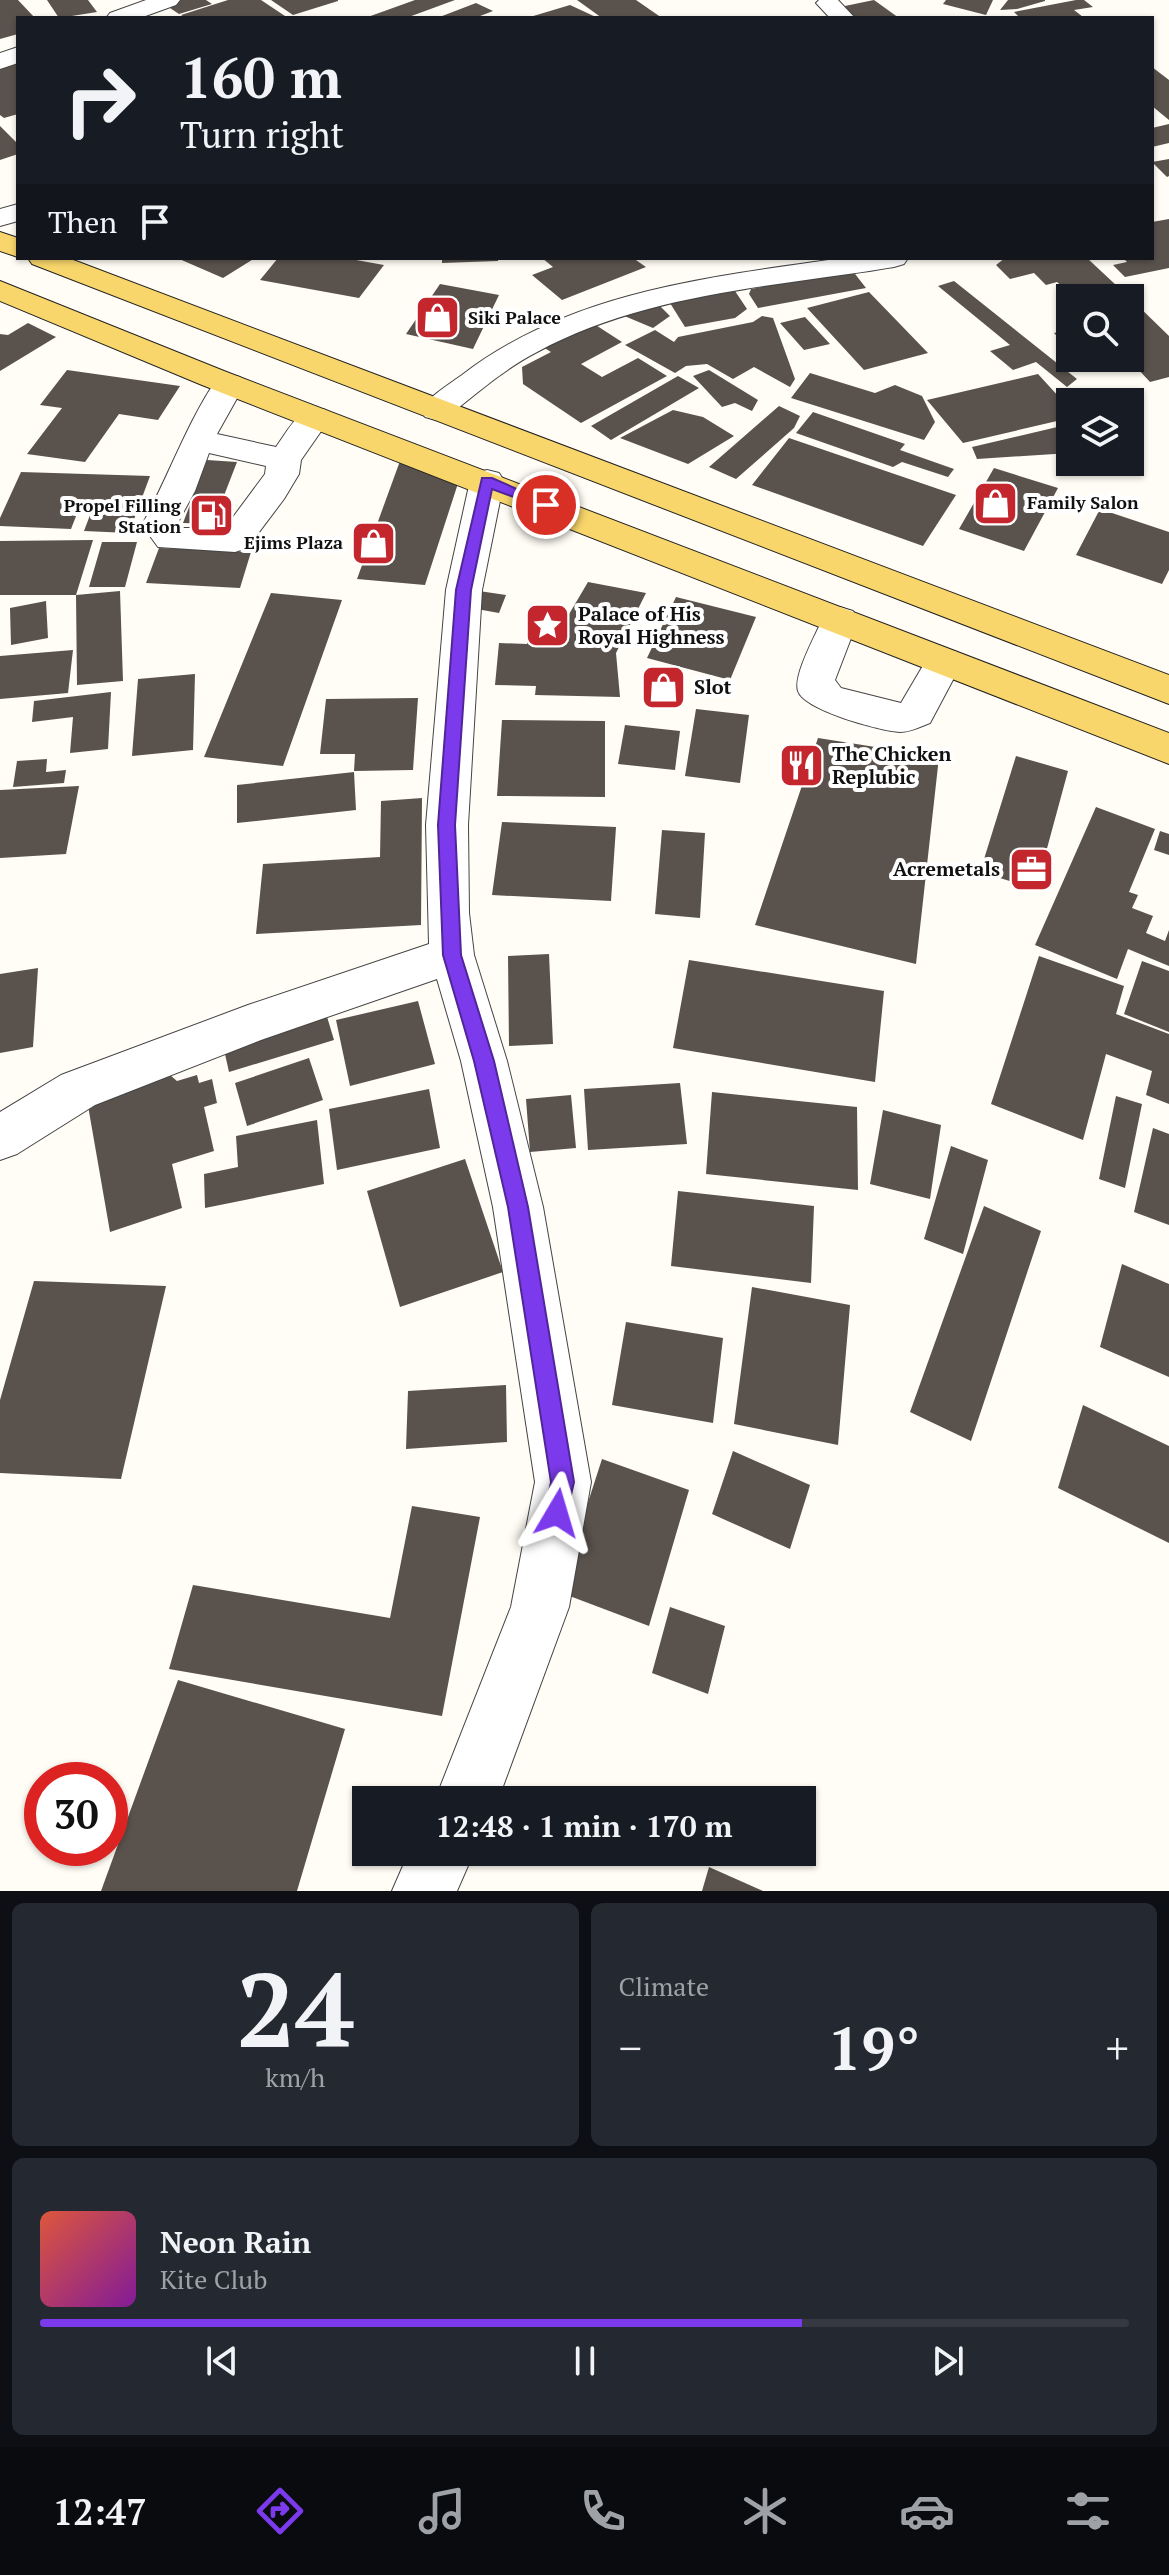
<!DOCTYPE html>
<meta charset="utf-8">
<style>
:root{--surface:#171b24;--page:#242831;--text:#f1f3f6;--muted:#9ea1a6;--line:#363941;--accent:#7c3aed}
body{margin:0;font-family:"PT Serif",serif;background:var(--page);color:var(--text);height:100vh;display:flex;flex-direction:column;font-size:30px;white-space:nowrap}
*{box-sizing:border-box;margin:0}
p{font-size:26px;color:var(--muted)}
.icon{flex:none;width:44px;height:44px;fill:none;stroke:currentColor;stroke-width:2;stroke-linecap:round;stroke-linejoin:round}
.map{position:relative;height:1891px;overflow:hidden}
.sheet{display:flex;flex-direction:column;gap:12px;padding:12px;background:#0d0f14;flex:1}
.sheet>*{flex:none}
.guide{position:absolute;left:16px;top:16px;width:1138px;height:244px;border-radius:0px;box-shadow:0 2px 6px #0004;background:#171b24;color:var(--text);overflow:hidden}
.controls{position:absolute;left:1056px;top:284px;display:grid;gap:16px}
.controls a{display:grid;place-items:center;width:88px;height:88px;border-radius:0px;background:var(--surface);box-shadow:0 2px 6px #0004;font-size:40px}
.speed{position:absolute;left:24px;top:1762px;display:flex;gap:16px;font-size:40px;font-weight:700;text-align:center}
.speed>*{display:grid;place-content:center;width:104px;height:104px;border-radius:50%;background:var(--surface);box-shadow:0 2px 6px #0004;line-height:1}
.speed .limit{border:12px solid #d22;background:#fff;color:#111}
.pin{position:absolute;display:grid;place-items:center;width:68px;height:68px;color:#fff;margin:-34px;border:4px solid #fff;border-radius:50%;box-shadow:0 2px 8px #0007}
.me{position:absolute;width:88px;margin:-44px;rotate:7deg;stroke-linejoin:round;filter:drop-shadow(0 0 6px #0008)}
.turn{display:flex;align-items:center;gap:28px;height:168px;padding:0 32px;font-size:36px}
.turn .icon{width:104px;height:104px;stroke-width:2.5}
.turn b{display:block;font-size:56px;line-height:68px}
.then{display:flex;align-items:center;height:76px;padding:0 32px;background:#0003;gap:16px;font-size:30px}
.big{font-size:60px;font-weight:700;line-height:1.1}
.sheet .card{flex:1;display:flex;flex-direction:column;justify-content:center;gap:12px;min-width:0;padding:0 28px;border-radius:12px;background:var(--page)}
.sheet .dial{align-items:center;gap:0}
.dial b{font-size:104px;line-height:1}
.song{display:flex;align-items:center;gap:24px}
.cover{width:96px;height:96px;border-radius:12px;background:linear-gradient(135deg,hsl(10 70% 55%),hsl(290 70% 35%))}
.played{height:8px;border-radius:4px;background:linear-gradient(90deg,var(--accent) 70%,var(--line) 70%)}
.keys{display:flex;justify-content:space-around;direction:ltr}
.heat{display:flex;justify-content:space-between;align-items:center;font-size:44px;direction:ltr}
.sheet .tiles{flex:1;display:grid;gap:12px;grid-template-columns:1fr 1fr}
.card:last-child{grid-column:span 2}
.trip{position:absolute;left:352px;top:1786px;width:464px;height:80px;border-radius:0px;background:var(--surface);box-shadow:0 2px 6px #0004;font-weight:700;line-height:80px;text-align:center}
.tabs{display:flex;height:128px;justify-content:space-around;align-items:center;background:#090b0e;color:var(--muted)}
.tabs .icon{width:56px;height:56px}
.tabs .on{color:var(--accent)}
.tabs b{font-size:36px;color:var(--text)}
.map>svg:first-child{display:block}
</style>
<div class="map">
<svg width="1169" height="1891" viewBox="0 0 1169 1891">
<rect width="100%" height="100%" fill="#fffdf5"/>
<path fill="#5a524d" d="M0,0h18l17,18h-17v16l-18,5z
M47,0h41l9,12 -38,6z
M177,0h29l6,4 -33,10 -15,-10z
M228,0h33l27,18h-102l-5,-3z
M271,0h67v1l-45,14z
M415,0h40l-49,18h-41z
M577,0h59l26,18h-60z
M874,0l25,18h-44l-15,-11z
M946,0h47l-7,15 -43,-11z
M1008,0h37v1l-28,8 -17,1z
M1076,0h8l9,7 -19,3 9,7 -63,1 -6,-6z
M476,3l17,8 -18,7h-38z
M570,5l28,13h-68v-1z
M18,63v51l-14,4 -4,-3v-47z
M1152,67l17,13v40l-17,-14z
M1169,124v19l-17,4v-19z
M0,126l18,18v10l-18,6z
M1169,159v17l-2,1 -15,-15z
M1169,219v49l-44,9 -12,-12 14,-3 -4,-4h29v-36z
M177,258h78l-32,20z
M278,258h67l39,7 -25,33 -99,-18z
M442,258h56v3l-56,2z
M542,258h91l13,9 -84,33 -30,-25 21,-8z
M1005,258h82l30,28 -45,10 -15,-14 -11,3 -12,-12 -24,6 -14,-14z
M852,270l14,18 -108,20 -9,-14 2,-5z
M954,281l123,98 -10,8 -31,-25 -23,8 -23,-19 20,-6 -72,-59z
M440,284l59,11 -26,54 -67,-15z
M735,291l12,18 -12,9 -50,9 -15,-24z
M869,292l59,61 -64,17 -57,-62z
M1130,298l39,38v41l-19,5 -14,-15 -23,5 -12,-13 -18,5 -5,-6h52z
M658,304l12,12 -17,12 -31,-13z
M762,316l11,2 22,61 -5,8 -36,-20 -21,12 -26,-15 -21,2 -11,7 -50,-28 30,-15 19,12 4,-5 75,-15z
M805,317l25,27 -26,6 -24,-27z
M591,322l31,20 -41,22 21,13 36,-19 29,18 -86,47 -58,-39 -1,-17 29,-15 -8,-5z
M28,323l28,14 -56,34v-37l8,1z
M1070,329v21l-16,-17z
M67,370l113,16 -22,34 -39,-6 -34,48 -58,-8 35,-46 -22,-3z
M709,370l49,30 -6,11 -17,-8 -13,4 -29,-31z
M810,373l65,20 20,-8 27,11 13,26 -11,18 -133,-42z
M1038,374l32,35v9l-107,25 -36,-43z
M678,376l21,12 -88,52 -20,-14z
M779,406l21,10 -6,12 -58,51 -27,-12z
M673,410l30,7 31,19 -46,28 -68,-26z
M813,412l92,32 -5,6 54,19 -6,8 -46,-15 -9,5 -97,-34z
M1070,424v29l-93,6 -5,-12z
M789,438l167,57 -33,51 -171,-61z
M207,460l30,2 -24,62 -30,-1z
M400,461l63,7 -38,117 -68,-6z
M994,468l64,20 -34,63 -65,-22z
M21,472l129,4 -21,57 -45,-2 11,-29 -13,-1 -11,28 -71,-3v-8z
M1100,509l69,23v38l-7,14 -86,-29z
M93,540l-17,55 44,-4 3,90 -46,4 -1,-90h-76v-54z
M102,542h35l-12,45h-36z
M159,548l92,4 -11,36 -94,-5z
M588,582l58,11 -30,60 4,44 -85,-2 1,-9 -41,-1 4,-42 28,1 11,-32 27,9z
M479,591l27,4 -7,18 -28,-5z
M271,593l71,7 -59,166 -79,-9z
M676,597l80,20 -26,63 -83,-22z
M46,601l2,37 -37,7 -1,-37z
M73,650l-5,43 -68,6v-43z
M195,674l-2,76 -61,6 6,-77z
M111,692l-3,57 -38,4 3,-36 -41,5 2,-21z
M418,698l-5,72 -59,1 1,-17h-35l6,-55z
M696,709l53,6 -9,68 -55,-7z
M502,720l103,1v76l-108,-1z
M625,725l55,6 -5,39 -57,-6z
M818,738l121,19 -23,207 -161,-39z
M1016,756l52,15 -32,118 -56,-17z
M47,759l-1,13 20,-2 -2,13 -51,4 4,-26z
M354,772l2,38 -119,13v-38z
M79,786l-13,68 -66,4v-68z
M422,798l-1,127 -165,9 7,-70 117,-7 1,-56z
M1096,807l59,22 -26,63 9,3 -6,13 21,8 -7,17 19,8 4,-11v36l-41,-17 -11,30 -82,-34z
M502,822l114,5 -5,74 -119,-6z
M662,830l43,3 -5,85 -45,-4z
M1160,831l9,3v21l-15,-5z
M549,954l4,90 -44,2 -1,-90z
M1039,956l85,30 -8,28 53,20v70l-23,-9 6,-24 -46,-17 -23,86 -92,-36z
M689,960l195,31 -9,91 -202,-34z
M1142,961l27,10v61l-45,-18z
M38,968l-5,79 -33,6v-79z
M418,1001l17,63 -85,22 -14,-66z
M325,1010l9,30 -105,32 -7,-31z
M309,1058l14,42 -76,26 -12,-43z
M170,1075l7,6 20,-6 2,8 13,-4 5,24 -13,4 10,44 -42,13 10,44 -72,24 -23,-132z
M680,1083l7,61 -99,6 -4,-61z
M429,1089l11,59 -103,22 -8,-61z
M712,1092l145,15 1,83 -152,-16z
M571,1095l5,53 -46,4 -4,-53z
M1116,1096l26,8 -17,84 -26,-9z
M883,1110l58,15 -11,74 -60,-15z
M317,1120l7,64 -119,24 -1,-34 34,-7 -2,-31z
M1153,1128l16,6v91l-35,-13z
M951,1146l37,14 -25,94 -39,-15z
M465,1159l38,113 -103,35 -33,-116z
M678,1191l136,15 -3,77 -140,-17z
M984,1206l57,25 -70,210 -61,-29z
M1122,1264l47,20v93l-69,-30z
M34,1281l132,5 -45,193 -121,-6v-73z
M752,1287l98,18 -12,140 -104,-21z
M626,1322l97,16 -10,85 -101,-18z
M506,1385l1,57 -101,7 2,-58z
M1083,1405l86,41v97l-111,-55z
M733,1451l77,34 -20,64 -78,-35z
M602,1459l87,31 -40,136 -90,-34z
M412,1506l68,11 -38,199 -273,-47 24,-84 197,33z
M670,1607l55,19 -17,68 -56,-21z
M178,1680l167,49 -48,162h-196z
M709,1867l54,24h-61z"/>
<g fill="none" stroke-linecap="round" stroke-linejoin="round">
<defs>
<path id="minor" d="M146,0h34l-4,5 -36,13h-34l4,-5z
M819,0h19l17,18h-25l-14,-15z
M18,47v16l-18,6v-16z
M18,204v17l-18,5v-17z
M842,258h66l-4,6 -10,3c-120,20 -248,26 -357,85 -33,17 -61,42 -90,65l-11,3 -11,-3 -5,-7c10,-14 28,-25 42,-35 109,-84 248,-98 380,-117z
M229,375l11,2 5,7 -28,50 59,13c14,-19 24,-44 50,-37l5,7 -30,43 -2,14 -15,25 -37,49 -12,4 -77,-5 -16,-22c27,-49 44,-101 76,-148zM209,453l57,13 -1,8 -40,54h-45l-3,-4 18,-33z
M487,470l12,3 5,8 -22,109 -14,235 1,88 5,42 33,106 36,146 48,275 -22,125 -71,193h-63l76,-193 24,-125 -42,-275 -32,-146 -24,-82 -176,61 -166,65 -78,49 -17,6v-48l61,-37 187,-70 181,-61 -3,-119 20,-235 24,-109 5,-8z
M840,607l13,4 5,9 -23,60 6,8 60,15 30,-51 13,-4 13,4 6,9 -33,62c-10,4 -20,9 -30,9 -20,-1 -96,-22 -102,-41 -5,-15 17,-55 24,-71l5,-9z
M409,1852h65l-17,39h-65z"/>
<path id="major" d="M0,232l18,6v19l-18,-6z
M28,258h40l1101,417v29l-1137,-440z
M0,281l224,90 945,362v31l-967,-379 -202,-84z"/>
</defs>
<use href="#minor" stroke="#444" stroke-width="2"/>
<use href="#major" stroke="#222" stroke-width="2"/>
<use href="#minor" fill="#fff" fill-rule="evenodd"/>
<use href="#major" fill="#f9d66b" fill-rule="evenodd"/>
</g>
<path fill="#7c3aed" stroke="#51269a" stroke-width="2" d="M482,478h10l61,27 -7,4 -54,-20 -21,101 -16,235 6,130 33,106 34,146 46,275 -9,39 -8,4 -8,-4 -4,-8 6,-31 -43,-275 -34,-146 -31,-106 -5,-130 18,-235z"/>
<defs>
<symbol id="shop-square" viewBox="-11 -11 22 22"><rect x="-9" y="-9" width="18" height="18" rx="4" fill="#c4262e" stroke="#fff"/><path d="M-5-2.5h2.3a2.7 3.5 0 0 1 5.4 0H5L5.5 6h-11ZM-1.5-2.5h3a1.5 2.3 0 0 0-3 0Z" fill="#fff"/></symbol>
<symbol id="fuel-square" viewBox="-11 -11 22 22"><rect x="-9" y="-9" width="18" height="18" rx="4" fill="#c4262e" stroke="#fff"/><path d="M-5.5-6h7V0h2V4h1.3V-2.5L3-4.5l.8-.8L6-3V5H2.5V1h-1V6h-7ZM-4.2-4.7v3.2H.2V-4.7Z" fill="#fff"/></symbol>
<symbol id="sight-square" viewBox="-11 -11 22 22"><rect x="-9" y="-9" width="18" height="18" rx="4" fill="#c4262e" stroke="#fff"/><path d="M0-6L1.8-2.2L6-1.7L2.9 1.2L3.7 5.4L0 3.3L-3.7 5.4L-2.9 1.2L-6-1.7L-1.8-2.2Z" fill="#fff"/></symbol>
<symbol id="restaurant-square" viewBox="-11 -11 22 22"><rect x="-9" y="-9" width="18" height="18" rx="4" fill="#c4262e" stroke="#fff"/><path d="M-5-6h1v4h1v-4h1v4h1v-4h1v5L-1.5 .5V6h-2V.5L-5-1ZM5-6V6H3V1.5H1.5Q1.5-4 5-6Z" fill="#fff"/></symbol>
<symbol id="office-square" viewBox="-11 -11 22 22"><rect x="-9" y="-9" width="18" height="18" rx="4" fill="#c4262e" stroke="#fff"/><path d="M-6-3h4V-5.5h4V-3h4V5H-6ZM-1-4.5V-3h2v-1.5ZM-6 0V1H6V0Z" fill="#fff"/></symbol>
</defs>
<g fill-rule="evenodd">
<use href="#shop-square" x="412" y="292" width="51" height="51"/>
<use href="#shop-square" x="970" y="478" width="51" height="51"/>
<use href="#fuel-square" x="186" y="490" width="51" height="51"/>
<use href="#shop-square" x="348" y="518" width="51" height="51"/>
<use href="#sight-square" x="522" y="600" width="51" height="51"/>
<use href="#shop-square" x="638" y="662" width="51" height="51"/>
<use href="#restaurant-square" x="776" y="740" width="51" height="51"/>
<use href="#office-square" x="1006" y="844" width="51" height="51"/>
</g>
<g text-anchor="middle" stroke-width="8" stroke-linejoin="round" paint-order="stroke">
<g font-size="18" font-weight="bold" fill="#111" stroke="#fff" text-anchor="start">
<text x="468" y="324">Siki Palace</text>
<text x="1027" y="509">Family Salon</text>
<text x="181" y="512" text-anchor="end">Propel Filling<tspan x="181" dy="21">Station</tspan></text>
<text x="343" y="549" text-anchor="end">Ejims Plaza</text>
</g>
<g font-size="20" font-weight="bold" fill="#111" stroke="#fff" text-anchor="start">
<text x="578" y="621">Palace of His<tspan x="578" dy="23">Royal Highness</tspan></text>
<text x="694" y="694">Slot</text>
<text x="832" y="761">The Chicken<tspan x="832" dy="23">Replubic</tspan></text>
<text x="1000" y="876" text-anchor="end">Acremetals</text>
</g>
</g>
</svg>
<div class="controls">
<a><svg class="icon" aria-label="search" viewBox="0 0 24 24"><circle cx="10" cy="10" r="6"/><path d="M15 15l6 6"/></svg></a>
<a><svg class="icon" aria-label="layers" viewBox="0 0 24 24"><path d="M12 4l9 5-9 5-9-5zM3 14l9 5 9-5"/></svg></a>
</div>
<div class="speed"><div class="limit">30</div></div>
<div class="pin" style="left:546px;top:505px;background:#d93025"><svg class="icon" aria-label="arrive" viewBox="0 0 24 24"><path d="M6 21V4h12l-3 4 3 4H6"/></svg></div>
<svg class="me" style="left:557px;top:1513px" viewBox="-20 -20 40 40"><path d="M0-17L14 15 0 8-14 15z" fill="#7c3aed" stroke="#fff" stroke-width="4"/></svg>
<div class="trip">12:48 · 1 min · 170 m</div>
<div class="guide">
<div class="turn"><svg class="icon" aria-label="right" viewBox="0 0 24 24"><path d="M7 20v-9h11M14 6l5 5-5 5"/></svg><div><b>160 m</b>Turn right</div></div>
<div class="then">Then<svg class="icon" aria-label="arrive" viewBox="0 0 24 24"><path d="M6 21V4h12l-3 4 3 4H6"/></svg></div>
</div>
</div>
<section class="sheet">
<div class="tiles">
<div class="card dial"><b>24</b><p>km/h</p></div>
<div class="card"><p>Climate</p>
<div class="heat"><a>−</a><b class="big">19°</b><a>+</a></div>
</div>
<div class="card">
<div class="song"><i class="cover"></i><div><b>Neon Rain</b><p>Kite Club</p></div></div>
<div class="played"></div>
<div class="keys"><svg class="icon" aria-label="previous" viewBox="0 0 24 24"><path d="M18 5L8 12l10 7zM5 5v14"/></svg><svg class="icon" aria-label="pause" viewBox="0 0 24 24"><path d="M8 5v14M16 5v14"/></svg><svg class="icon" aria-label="next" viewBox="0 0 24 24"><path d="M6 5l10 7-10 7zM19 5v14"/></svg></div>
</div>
</div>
</section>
<nav class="tabs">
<b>12:47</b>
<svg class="icon on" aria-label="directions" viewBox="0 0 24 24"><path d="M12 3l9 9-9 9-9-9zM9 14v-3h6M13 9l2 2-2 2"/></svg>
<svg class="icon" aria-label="music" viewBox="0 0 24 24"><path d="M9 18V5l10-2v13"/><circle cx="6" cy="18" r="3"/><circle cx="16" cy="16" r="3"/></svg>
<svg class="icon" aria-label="phone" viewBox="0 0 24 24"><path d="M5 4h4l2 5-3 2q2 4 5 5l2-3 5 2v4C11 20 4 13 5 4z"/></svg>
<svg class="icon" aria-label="climate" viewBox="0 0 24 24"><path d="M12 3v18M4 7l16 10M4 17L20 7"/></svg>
<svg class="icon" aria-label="car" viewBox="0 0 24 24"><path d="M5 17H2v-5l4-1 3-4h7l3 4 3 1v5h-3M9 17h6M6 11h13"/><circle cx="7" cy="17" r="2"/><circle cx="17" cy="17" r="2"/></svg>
<svg class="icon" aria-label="filters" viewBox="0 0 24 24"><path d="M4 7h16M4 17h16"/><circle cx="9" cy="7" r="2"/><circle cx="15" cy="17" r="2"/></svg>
</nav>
